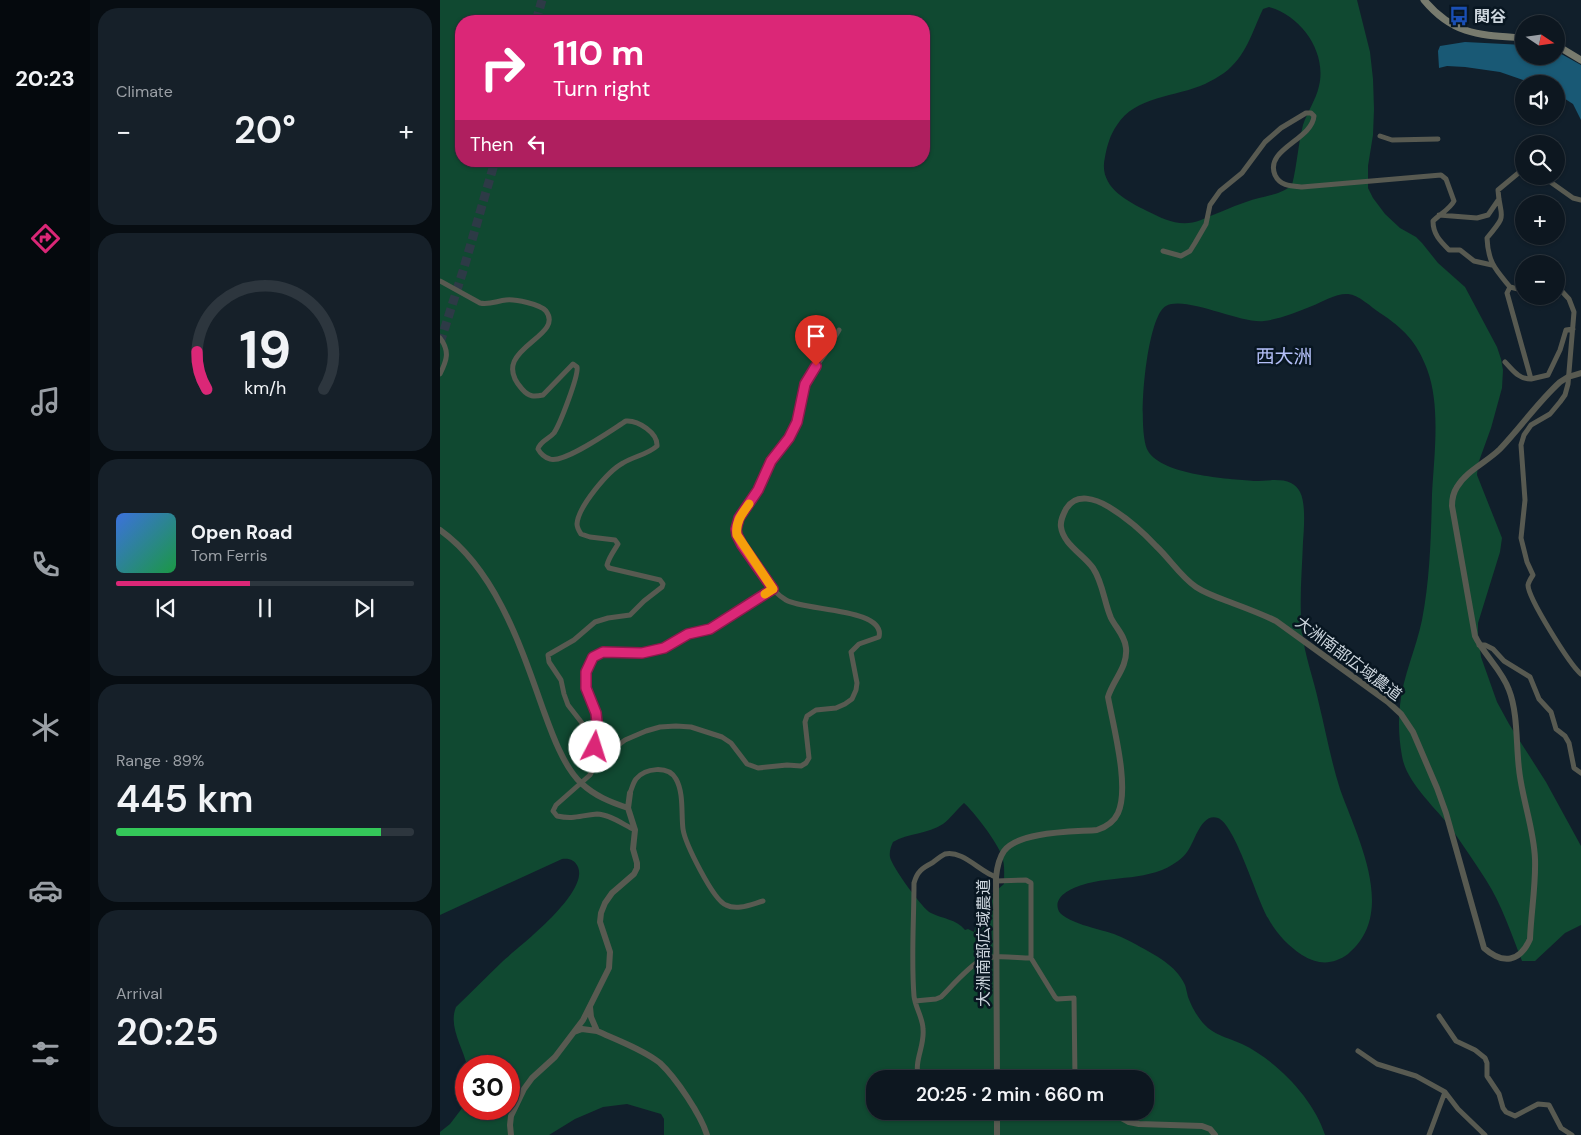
<!DOCTYPE html>
<meta charset="utf-8">
<style>
:root{--surface:#0d1720;--page:#162029;--text:#f1f3f6;--muted:#9a9fa5;--line:#2d363e;--accent:#db2777}
body{margin:0;font-family:"DM Sans","Noto Sans JP",sans-serif;background:var(--page);color:var(--text);height:100vh;display:flex;flex-direction:column;font-size:19px;white-space:nowrap}
*{box-sizing:border-box;margin:0}
p{font-size:16px;color:var(--muted)}
.icon{flex:none;width:28px;height:28px;fill:none;stroke:currentColor;stroke-width:2;stroke-linecap:round;stroke-linejoin:round}
.map{position:relative;flex:1;overflow:hidden}
.sheet{display:flex;flex-direction:column;gap:8px;padding:8px;background:#070d12;width:350px}
.sheet>*{flex:none}
.banner{position:absolute;left:15px;top:15px;width:475px;height:152px;border-radius:20px;box-shadow:0 1px 4px #0004,0 0 0 1px var(--line);background:#db2777;color:#fff;overflow:hidden}
.needle{width:32px;rotate:103deg}
.fabs{position:absolute;left:1075px;top:15px;display:grid;gap:10px}
.fabs a{display:grid;place-items:center;width:50px;height:50px;border-radius:50%;background:var(--surface);box-shadow:0 1px 4px #0004,0 0 0 1px var(--line);font-size:25px}
.speed{position:absolute;left:15px;top:1055px;display:flex;gap:10px;font-size:25px;font-weight:700;text-align:center}
.speed>*{display:grid;place-content:center;width:65px;height:65px;border-radius:50%;background:var(--surface);box-shadow:0 1px 4px #0004,0 0 0 1px var(--line);line-height:1}
.speed .limit{border:8px solid #d22;background:#fff;color:#111}
.pin{position:absolute;display:grid;place-items:center;width:42px;height:42px;color:#fff;margin:-51px -21px;border-radius:50% 50% 50% 0;rotate:-45deg;box-shadow:0 0 5px #0007}
.pin .icon{rotate:45deg}
.me{position:absolute;width:55px;margin:-28px;rotate:5deg;stroke-linejoin:round;filter:drop-shadow(0 0 4px #0008)}
.turn{display:flex;align-items:center;gap:18px;height:105px;padding:0 15px;font-size:22px}
.turn .icon{width:65px;height:65px;stroke-width:2.5}
.turn b{display:block;font-size:35px;line-height:42px}
.then{display:flex;align-items:center;height:48px;padding:0 15px;background:#0003;gap:10px;font-size:19px}
.big{font-size:38px;font-weight:600;line-height:1.1}
.sheet .card{flex:1;display:flex;flex-direction:column;justify-content:center;gap:8px;min-width:0;padding:0 18px;border-radius:20px;background:var(--page)}
.sheet .dial{align-items:center;gap:0}
.dial svg{height:130px;overflow:visible;fill:none;stroke:var(--line);stroke-width:7;stroke-linecap:round;text-anchor:middle}
.dial text{fill:var(--text);stroke:none}
.song{display:flex;align-items:center;gap:15px}
.cover{width:60px;height:60px;border-radius:8px;background:linear-gradient(135deg,hsl(220 70% 55%),hsl(140 70% 35%))}
.played{height:5px;border-radius:2px;background:linear-gradient(90deg,var(--accent) 45%,var(--line) 45%)}
.keys{display:flex;justify-content:space-around;direction:ltr}
.heat{display:flex;justify-content:space-between;align-items:center;font-size:28px;direction:ltr}
.charge{height:8px;border-radius:4px;background:linear-gradient(90deg,#34c759 89%,var(--line) 0)}
.trip{position:absolute;left:426px;top:1070px;width:288px;height:50px;border-radius:20px;background:var(--surface);box-shadow:0 1px 4px #0004,0 0 0 1px var(--line);font-weight:600;line-height:50px;text-align:center}
main{display:flex;flex:1;min-height:0}
.menu{display:flex;flex-direction:column;width:90px;justify-content:space-around;align-items:center;background:#05090d;color:var(--muted)}
.menu .icon{width:35px;height:35px}
.menu .on{color:var(--accent)}
.menu b{font-size:22px;color:var(--text)}
.map>svg:first-child{display:block}
</style>
<main>
<nav class="menu">
<b>20:23</b>
<svg class="icon on" aria-label="directions" viewBox="0 0 24 24"><path d="M12 3l9 9-9 9-9-9zM9 14v-3h6M13 9l2 2-2 2"/></svg>
<svg class="icon" aria-label="music" viewBox="0 0 24 24"><path d="M9 18V5l10-2v13"/><circle cx="6" cy="18" r="3"/><circle cx="16" cy="16" r="3"/></svg>
<svg class="icon" aria-label="phone" viewBox="0 0 24 24"><path d="M5 4h4l2 5-3 2q2 4 5 5l2-3 5 2v4C11 20 4 13 5 4z"/></svg>
<svg class="icon" aria-label="climate" viewBox="0 0 24 24"><path d="M12 3v18M4 7l16 10M4 17L20 7"/></svg>
<svg class="icon" aria-label="car" viewBox="0 0 24 24"><path d="M5 17H2v-5l4-1 3-4h7l3 4 3 1v5h-3M9 17h6M6 11h13"/><circle cx="7" cy="17" r="2"/><circle cx="17" cy="17" r="2"/></svg>
<svg class="icon" aria-label="filters" viewBox="0 0 24 24"><path d="M4 7h16M4 17h16"/><circle cx="9" cy="7" r="2"/><circle cx="15" cy="17" r="2"/></svg>
</nav>
<section class="sheet">
<div class="card"><p>Climate</p>
<div class="heat"><a>−</a><b class="big">20°</b><a>+</a></div>
</div>
<div class="card dial"><svg viewBox="0 0 100 80">
<path d="M14 69A42 42 0 1 1 86 69"/>
<path d="M14 69A42 42 0 0 1 8 46" stroke="#db2777"/>
<text x="50" y="56" font-size="32" font-weight="700">19</text>
<text x="50" y="72" font-size="11">km/h</text>
</svg></div>
<div class="card">
<div class="song"><i class="cover"></i><div><b>Open Road</b><p>Tom Ferris</p></div></div>
<div class="played"></div>
<div class="keys"><svg class="icon" aria-label="previous" viewBox="0 0 24 24"><path d="M18 5L8 12l10 7zM5 5v14"/></svg><svg class="icon" aria-label="pause" viewBox="0 0 24 24"><path d="M8 5v14M16 5v14"/></svg><svg class="icon" aria-label="next" viewBox="0 0 24 24"><path d="M6 5l10 7-10 7zM19 5v14"/></svg></div>
</div>
<div class="card"><p>Range · 89%</p><b class="big">445 km</b><div class="charge"></div></div>
<div class="card"><p>Arrival</p><b class="big">20:25</b></div>
</section>
<div class="map">
<svg width="1141" height="1135" viewBox="0 0 1141 1135">
<rect width="100%" height="100%" fill="#111f2b"/>
<path fill="#104931" fill-rule="evenodd" d="M0,0h917l13,52 3,27 1,30 -1,26 -5,31v22l5,10 12,16 15,14 16,9 6,6 16,20 27,24 32,60 4,12 2,11 -1,18 -11,40 -13,36 -1,11 25,63 -2,14 -22,71v11l3,23 16,45 12,22 37,58 35,64v79l-16,8 -30,28h-13c-11,-28 -20,-56 -36,-81 -11,-17 -23,-35 -35,-52 -16,-21 -45,-46 -49,-72 -3,-16 -4,-35 -2,-51 3,-29 16,-56 22,-85 8,-41 9,-83 10,-126 2,-38 9,-88 -5,-125 -10,-27 -24,-41 -47,-56 -9,-6 -21,-18 -32,-19 -11,-1 -26,8 -36,12 -15,6 -32,13 -48,15 -24,3 -79,-26 -98,-15 -20,10 -30,126 -18,145 14,24 80,28 106,30 11,0 27,-3 37,2 4,2 7,5 9,9 6,11 4,37 3,50 -1,29 -4,59 -1,88 2,25 12,49 17,74 7,28 12,57 21,85 17,48 58,124 8,165 -15,11 -30,11 -46,1 -14,-9 -26,-22 -34,-37 -11,-18 -33,-94 -50,-100 -17,-6 -23,24 -31,34 -2,3 -5,6 -9,9 -28,21 -65,14 -96,24 -10,3 -28,11 -24,24 3,13 45,21 56,25 10,4 14,6 23,11 18,10 39,20 48,40 1,3 2,8 3,12 4,11 11,23 20,31 10,8 23,11 34,16 34,16 72,55 83,91h-661v-16l-3,-5 -34,-10 -24,3 -28,12 -26,16h-109v-3l10,-8 16,-21v6h43v-43h-42c-4,-19 -19,-39 -11,-59 16,-15 31,-31 47,-46 17,-15 86,-68 75,-94 -3,-7 -9,-9 -16,-8l-122,56zM829,7c33,9 58,46 50,79 -3,14 -12,26 -16,39 -5,20 -6,40 -11,60 -13,11 -30,11 -46,17 -15,5 -30,12 -45,18 -20,8 -36,0 -54,-9 -22,-11 -49,-25 -42,-54 2,-11 5,-22 12,-32 18,-29 59,-28 88,-41 6,-3 13,-7 19,-11 22,-16 28,-41 39,-64zM21,21h463v140h-463zM524,803c11,10 33,39 38,53 3,9 2,18 2,28l-20,17 -4,8 -6,23 -6,-3 -3,1c-9,-11 -22,-11 -34,-17 -8,-3 -40,-48 -41,-56 -1,-5 1,-11 3,-15 15,-9 35,-8 50,-18 8,-6 13,-14 21,-21zM435,1079h270v32h-270z"/>
<path fill="#195975" d="M1025,42l59,3v11h32v-5l25,14v55l-8,-16 -17,-11v-9h-21l-35,-12 -35,-5 -18,-1 -8,2 -1,-17 2,-5z"/>
<g fill="none" stroke-linecap="round" stroke-linejoin="round">
<path stroke="#2d3a46" stroke-width="9" stroke-dasharray="9 4.5" stroke-linecap="butt" d="M96,21l6,-21
M0,343l23,-72 32,-110"/>
<path stroke="#585a51" stroke-width="5" d="M940,136l12,4 46,-1
M1084,171l-2,-1 -24,20c2,30 11,22 -11,48 1,25 9,32 23,49l8,2 6,-1
M1102,176l31,22 8,2
M999,215l38,3 11,-3 11,-16
M723,251l18,5 9,-5 5,-8 11,-19 4,-19 10,-14 22,-18 23,-31 16,-14 25,-15h5l3,3c-2,24 -50,33 -39,59 5,11 16,11 27,12l139,-12 5,4 8,22c-4,8 -14,13 -21,20 0,13 7,20 16,29h11l14,11 18,4
M0,281l40,22c9,2 17,-2 26,-3 9,-1 34,4 40,11 20,27 -60,38 -24,78 7,8 12,8 21,6l30,-31 4,3c2,8 -17,57 -23,66 -5,6 -14,8 -16,16 2,4 7,9 12,10 14,5 63,-30 76,-38 12,-1 32,12 31,25 -10,9 -23,10 -34,17 -15,8 -45,44 -46,61 0,4 2,7 4,10l9,3 25,3 3,4c-4,7 -9,13 -11,21l2,3 51,12 3,4 -1,3 -18,14 -14,14 -22,3 -13,4 -21,18 -26,15 1,7 12,18 3,14 4,11 14,18v9l-5,12 13,16 2,8
M1116,285l13,14 5,13 -6,72 -3,11 -5,7 -10,12 -19,11 -7,10 -3,10 4,55 -4,38 6,24 6,13c-2,3 -4,6 -5,10 0,13 42,80 53,89
M1070,287l-3,6 24,86 17,-4 12,-25 6,-20 7,-1
M0,338c10,13 7,22 0,36
M1065,362c8,8 13,17 26,17
M1039,645h6l8,4 11,12 26,16 9,22 12,13 5,17 9,7 4,7 5,25 7,5
M158,760l-3,-13 -1,-10 3,-15 -1,-9 -10,-25 -1,-16 8,-15 10,-5 39,1 23,-5 23,-14 22,-5 63,-40
M190,793c2,-5 3,-10 6,-14 9,-11 32,-14 40,0 8,14 5,35 7,50 2,14 30,71 43,76 11,6 26,-1 37,-4
M195,830c-11,-5 -26,-16 -38,-16 -16,1 -22,6 -40,2l-4,-5 3,-6 34,-30 8,-15 27,-20 21,-9 14,-4 16,-1 15,1 31,10 9,6 16,21 11,4 29,-3 14,1 5,-3 3,-5 -4,-36 2,-6 9,-6 20,-2 9,-4 7,-5 4,-9 1,-7 -6,-31 8,-8 20,-7c7,-29 -75,-26 -93,-37 -20,-12 -38,-45 -49,-65l-1,-6 3,-11 19,-28 13,-29 18,-23 8,-17 10,-42 18,-25 14,-24
M556,881l30,-1 5,3v75l24,39 2,2 17,-1 1,81
M475,1001l21,-2 5,-2c11,-11 27,-30 40,-37 14,-6 35,-2 50,-2
M999,1016l17,25 19,9 10,8 2,5v13l12,18 4,14 3,4 9,4 23,-12 11,1 12,23 11,7
M918,1051l19,13 39,12 29,16 13,17 27,26
M479,1079c-6,-18 6,-32 4,-50 0,-11 -8,-22 -9,-33 -3,-37 0,-76 0,-113 3,-11 8,-15 18,-20 4,-3 9,-7 13,-9 18,-4 35,18 51,23
M989,1135l16,-43"/>
<path stroke="#585a51" stroke-width="6" d="M0,530c56,40 81,117 103,179 8,22 20,57 38,74 14,13 29,19 47,25
M157,1031c20,9 47,19 63,32 16,15 41,52 47,72
M134,1032l8,-3 15,2 -6,-14 -1,-10
M557,1079l-1,-202c1,-9 3,-19 8,-26 15,-20 70,-19 93,-21 9,-3 17,-8 21,-17 12,-26 -5,-88 -10,-116 5,-17 20,-30 18,-49 -1,-12 -10,-20 -15,-30 -7,-16 -8,-35 -18,-50 -9,-13 -30,-24 -32,-41 -1,-6 2,-12 5,-18 10,-17 30,-10 43,-2 18,11 33,24 47,39 14,13 24,30 40,41 9,6 20,10 31,14 16,6 33,12 49,20l112,81 13,12 12,18 24,56 9,25 38,135c19,17 36,14 46,-9 1,-27 6,-54 5,-80 -1,-30 -13,-60 -16,-90 -3,-24 -1,-56 -10,-79 -7,-20 -25,-35 -34,-54l-23,-130c0,-7 1,-13 5,-19 9,-16 30,-25 43,-38 21,-22 38,-47 60,-67l8,-5 13,-4
M669,1111l20,11 10,2 63,2 8,3 5,6
M71,1135l-1,-10 1,-9 13,-27 8,-11 23,-21 28,-37 26,-52 1,-16 -10,-30 1,-9 4,-10 7,-10 22,-19 3,-6v-5l-4,-14 2,-19 -7,-22 2,-15
M557,1135v-24"/>
<path stroke="#787b6e" stroke-width="7" d="M984,0c30,36 57,35 100,38
M1116,45l25,15"/>
</g>
<g fill="none" stroke-linecap="round" stroke-linejoin="round">
<defs>
<path id="route" d="M155,747l-1,-10 3,-15 -1,-9 -10,-25v-16l7,-15 10,-5 39,1 22,-5 24,-14 22,-5 63,-40 -31,-44 -5,-10 -1,-6 3,-11 19,-28 13,-29 18,-23 8,-16 8,-38 11,-18"/>
</defs>
<use href="#route" stroke="#8e194d" stroke-width="12"/>
<use href="#route" stroke="#db2777" stroke-width="9"/>
<path stroke="#f59e0b" stroke-width="9" d="M309,504c-7,10 -14,18 -12,31l36,54 -8,5"/>
</g>
<defs>
<symbol id="bus-bare" viewBox="-9 -9 18 18"><path d="M-5-6H5V4H4V6H2V4H-2V6H-4V4H-5ZM-3.5-4V0h7V-4ZM-3.5 1.2v1.5H-2V1.2ZM2 1.2v1.5H3.5V1.2Z" fill="#1a4fb4" stroke="#081621" stroke-width="2.5" paint-order="stroke"/></symbol>
</defs>
<g fill-rule="evenodd">
<use href="#bus-bare" x="1005" y="2" width="28" height="28"/>
</g>
<g text-anchor="middle" stroke-width="5" stroke-linejoin="round" paint-order="stroke">
<g font-size="16" font-weight="bold" fill="#cdd6de" stroke="#081621" text-anchor="start">
<text x="1034" y="22">関谷</text>
</g>
<g font-size="16" fill="#cdd6de" stroke="#081621">
<text transform="translate(909 658) rotate(37)" y="6">大洲南部広域農道</text>
<text transform="translate(543 943) rotate(-90)" y="6">大洲南部広域農道</text>
</g>
<g font-size="19" fill="#b4bff7" stroke="#081621">
<text x="844" y="363">西大洲</text>
</g>
</g>
</svg>
<div class="fabs">
<a><svg class="needle" viewBox="-14 -14 28 28"><path d="M0-13l5 13h-10z" fill="#e53935"/><path d="M0 13l5-13h-10z" fill="#9a9fa5"/></svg></a>
<a><svg class="icon" aria-label="sound" viewBox="0 0 24 24"><path d="M4 9h4l5-4v14l-5-4H4zM17 9q2 3 0 6"/></svg></a>
<a><svg class="icon" aria-label="search" viewBox="0 0 24 24"><circle cx="10" cy="10" r="6"/><path d="M15 15l6 6"/></svg></a>
<a>+</a>
<a>−</a>
</div>
<div class="speed"><div class="limit">30</div></div>
<div class="pin" style="left:376px;top:366px;background:#d93025"><svg class="icon" aria-label="arrive" viewBox="0 0 24 24"><path d="M6 21V4h12l-3 4 3 4H6"/></svg></div>
<svg class="me" style="left:155px;top:747px" viewBox="-20 -20 40 40"><circle r="19" fill="#fff"/><path d="M0-13L10 11 0 6-10 11z" fill="#db2777"/></svg>
<div class="trip">20:25 · 2 min · 660 m</div>
<div class="banner">
<div class="turn"><svg class="icon" aria-label="right" viewBox="0 0 24 24"><path d="M7 20v-9h11M14 6l5 5-5 5"/></svg><div><b>110 m</b>Turn right</div></div>
<div class="then">Then<svg class="icon" aria-label="left" viewBox="0 0 24 24"><path d="M17 20v-9H6M10 6l-5 5 5 5"/></svg></div>
</div>
</div>
</main>
